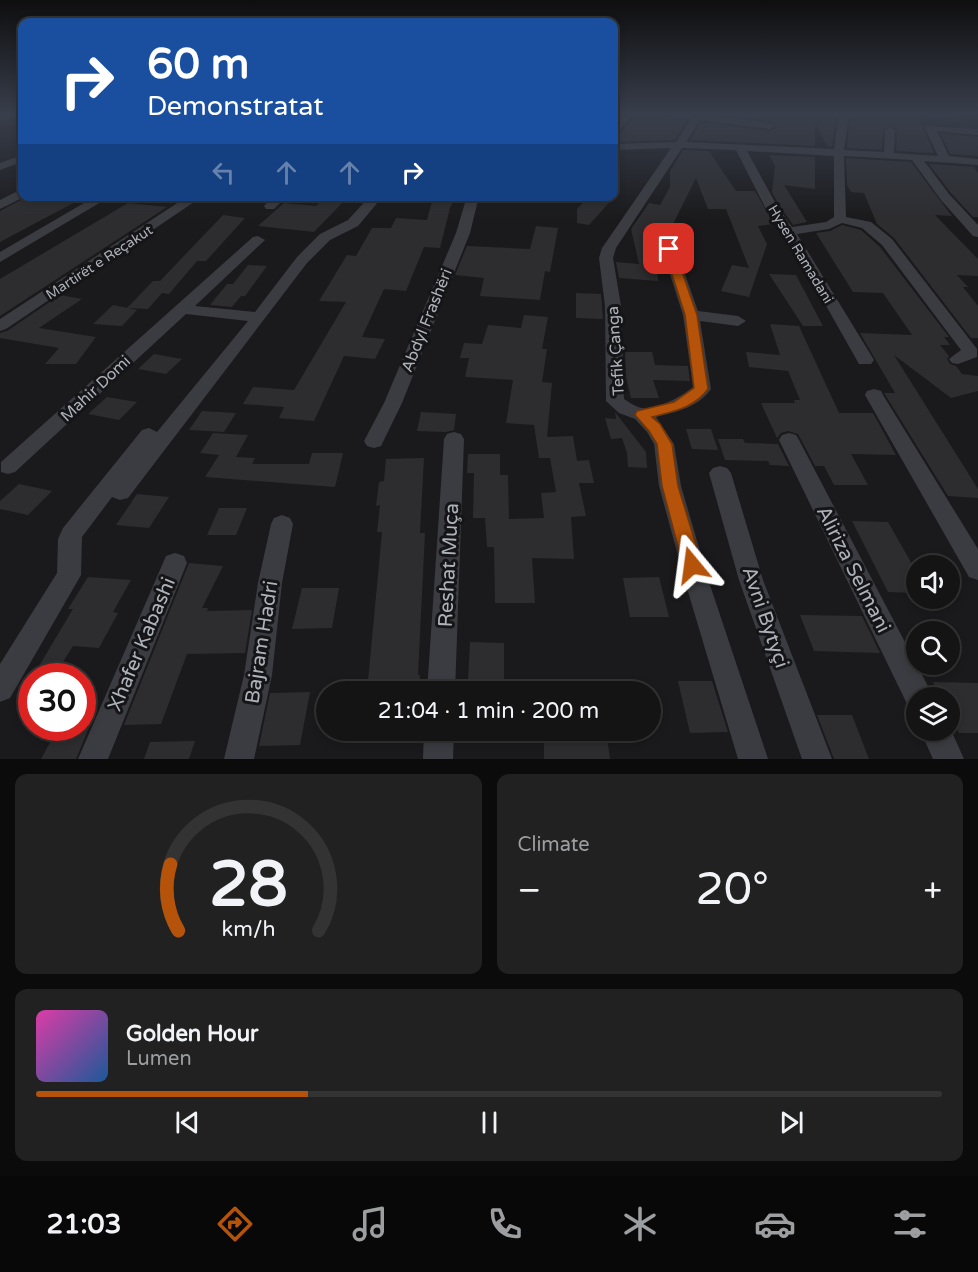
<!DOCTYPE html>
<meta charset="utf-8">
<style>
:root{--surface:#141415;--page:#212122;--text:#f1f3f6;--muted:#9d9ea0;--line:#333334;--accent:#b45309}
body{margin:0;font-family:"Varela Round",sans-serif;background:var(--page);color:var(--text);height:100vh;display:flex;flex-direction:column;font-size:22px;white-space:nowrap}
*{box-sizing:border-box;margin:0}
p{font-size:20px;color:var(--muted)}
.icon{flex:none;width:33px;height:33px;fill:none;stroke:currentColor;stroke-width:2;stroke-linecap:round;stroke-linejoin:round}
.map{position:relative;height:759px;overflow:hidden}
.sheet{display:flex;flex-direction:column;gap:15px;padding:15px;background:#0b0b0c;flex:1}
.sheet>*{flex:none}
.top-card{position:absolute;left:18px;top:18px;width:600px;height:183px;border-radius:12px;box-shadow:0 3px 9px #0003,0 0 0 2px var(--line);background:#1a4fa0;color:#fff;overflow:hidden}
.fabs{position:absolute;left:906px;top:555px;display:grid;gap:12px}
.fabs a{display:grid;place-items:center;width:54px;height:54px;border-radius:50%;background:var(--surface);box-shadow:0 3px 9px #0003,0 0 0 2px var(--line);font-size:30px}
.speed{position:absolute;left:18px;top:663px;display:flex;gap:12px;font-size:30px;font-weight:700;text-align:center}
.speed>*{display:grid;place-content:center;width:78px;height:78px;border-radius:50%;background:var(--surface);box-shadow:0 3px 9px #0003,0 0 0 2px var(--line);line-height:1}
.speed .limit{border:9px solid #d22;background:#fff;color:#111}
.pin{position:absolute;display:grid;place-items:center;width:51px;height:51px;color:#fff;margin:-26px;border-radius:12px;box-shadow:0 3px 9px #0006}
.me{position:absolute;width:66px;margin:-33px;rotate:344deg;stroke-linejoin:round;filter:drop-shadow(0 0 4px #0008)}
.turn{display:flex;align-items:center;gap:21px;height:126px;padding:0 30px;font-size:27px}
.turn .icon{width:78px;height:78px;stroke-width:2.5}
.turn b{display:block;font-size:42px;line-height:51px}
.lanes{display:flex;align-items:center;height:57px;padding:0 30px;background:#0003;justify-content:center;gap:30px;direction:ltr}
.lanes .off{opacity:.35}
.big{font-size:45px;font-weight:600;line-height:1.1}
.sheet .card{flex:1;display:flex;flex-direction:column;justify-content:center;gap:9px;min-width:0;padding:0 21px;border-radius:12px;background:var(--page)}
.sheet .dial{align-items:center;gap:0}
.dial svg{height:156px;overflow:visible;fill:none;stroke:var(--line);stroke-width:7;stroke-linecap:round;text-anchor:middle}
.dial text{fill:var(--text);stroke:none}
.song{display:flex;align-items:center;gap:18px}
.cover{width:72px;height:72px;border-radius:9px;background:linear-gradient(135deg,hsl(320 70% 55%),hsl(210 70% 35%))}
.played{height:6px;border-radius:3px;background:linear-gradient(90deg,var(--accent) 30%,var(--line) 30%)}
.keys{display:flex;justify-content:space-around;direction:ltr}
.heat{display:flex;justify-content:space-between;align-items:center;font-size:33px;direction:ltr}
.sheet .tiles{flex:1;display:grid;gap:15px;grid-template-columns:1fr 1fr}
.card:last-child{grid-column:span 2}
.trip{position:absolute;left:316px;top:681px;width:345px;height:60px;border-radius:30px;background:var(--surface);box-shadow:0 3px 9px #0003,0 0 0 2px var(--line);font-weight:600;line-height:60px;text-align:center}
.dock{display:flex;height:96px;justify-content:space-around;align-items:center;background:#080808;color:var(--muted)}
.dock .icon{width:42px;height:42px}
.dock .active{color:var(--accent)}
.dock b{font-size:27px;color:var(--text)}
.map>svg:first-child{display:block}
</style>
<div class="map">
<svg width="978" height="759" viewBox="0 0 978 759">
<rect width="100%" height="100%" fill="#1a1a1c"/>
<path fill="#202720" d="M931,113h30l2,8 15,2v8l-29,-4 -2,-8 -15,-2z"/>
<path fill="#2d2d30" d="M637,113l22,1 28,7 -12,19 -61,2v-6l5,-1z
M707,113h130l-5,34 -5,-1 -12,-24v24l-125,-6 11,-18 69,9 7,-4 -7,-6z
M851,113h66l17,40 -38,-2 1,-21 -6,-5 -8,5 -1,20 -35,-2z
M941,134l37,3v19l-28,-2z
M683,150l26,1 27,40h19l19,33 -16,2 9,18 -18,53 -28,-6 11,-26 17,3 -23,-59h-18l-12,-31 -31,62 -5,-1 2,6 -2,5 3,10 -6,-1 1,22 -39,-3 -3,-16 23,2 -8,-35 18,-26 11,2 10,-18v-16z
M769,155l46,2v32l-31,-4 23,37 -14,3 -14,-20 -7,-13 3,-26z
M846,158l65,4 41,54 -17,-1 43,44v17l-21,-1 11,12h-5l15,19v32h-7l-77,-100 -17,-14 -13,-31 -13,-1 -4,-7z
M929,164l45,3 4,6v44h-5l-22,-24z
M28,196l51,4 -79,42v-31z
M437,196h19l-6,12 -10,40 -16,-1 -18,44 -22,-2 -22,48 23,2 -10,20 -31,-3 -30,65 -35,-3 5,-11 -41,-3 10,-17 41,3 52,-88 -27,-1 28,-46 9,1 16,-28h19l5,-10 31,2 4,-15z
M589,196h26l-26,29 -12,-2v-14z
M324,198l21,2 -31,32 -56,-6 26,-23 32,3z
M128,203l39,4 -167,109v-37z
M223,215l22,3 -39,43h-9l-28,33 -7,-1 -14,16 -21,-1 26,-27h7z
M842,225l19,5 19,17 69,90h-5l6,8h-10l9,11 -2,3 3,5 6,2 6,8 16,2v15l-27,7 -57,-43 84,134v9l-30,-2 -64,-103h11l-35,-60 52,2 -29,-42 -30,-1 -37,-59 14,-2z
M536,226l22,2 -8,44 -5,-1 -5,29 -60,-4 4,-18 -29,-3 12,-29 63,3z
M248,265l19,1 -22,30h-4l-9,11 -22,-2 17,-21h6z
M769,274l27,1 27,51h-20z
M576,293l25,1 2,25 -27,-1z
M60,295l22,4 -43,29 57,9 -20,27h-31l14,-16 -59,-10v-5l7,-2z
M113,305l24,5 -15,16 -29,-2z
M524,315l24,2 -6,32h5l-5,33 10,1 -5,54 26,-1 4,25 12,-1 5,23h-15l7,33 -15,1 3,42 -42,-1 3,45h-40l-1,-56h-7l-2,-29h-12l1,-45h-7l1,-19h32v21h8l1,44 35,-1 -3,-25 15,-1 -6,-34h-11l-5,-33 -28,-2 7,-43 -48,-3 4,-19h-9l4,-15 18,1 6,-19 33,3z
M770,324l29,2 40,87h34l23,42 -45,-1 17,31h-34l-10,-19h-9l-17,-32 -10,-3 -7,2 -4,5 -16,-35h34l-1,-3h6l-12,-29 -39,-4 -3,-15 34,3z
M625,352h27l3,13 33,1 2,15 -37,-1 6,18h-28l-5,-21z
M154,354l28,5 -16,15 -28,-5z
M107,397l30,5 -18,18 -31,-6z
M202,411l34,2 -12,19 -35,-2z
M421,412l35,2 -2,16 -8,2 -29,-1z
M615,412l31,40 1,16 -19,-1 -1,-14 -5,-15 -11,1 -6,-21 11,1z
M686,429h25l7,21 -26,-1z
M213,433l35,2 -12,22 19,1 -3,6h57l3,-11h31l-8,34 -130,-10 14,-22 -19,-2z
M718,439h25l2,4 33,1 11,22 -19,-1 -2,-4 -43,-1z
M424,458l-4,75h5l-7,142h2l-1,17h-52l15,-160h-5l3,-27 -4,1 3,-24 5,-1 2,-22z
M19,484l33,7 -24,24 -28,-6v-8z
M137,494l32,3 -20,31 -33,-3z
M219,508h28l-11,27h-29z
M852,521l36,1 28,49v22l-28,-1z
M189,563l34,3 -21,42h6l-1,3 45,-1 -7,43 -58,1 -26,70 -37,1z
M88,577l43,3 -18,32 5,1 -19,35 -26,-2 -19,30h-21l40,-67h-5z
M659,577l10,40h-39l-7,-39z
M302,588h37l-7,40 -40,1z
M800,615l62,1 18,37 -66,-2z
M470,642l34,1v39l-36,-1z
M678,681h34l16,51 -38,1z
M933,682l45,1v50h-19l-9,-18v-17h-10z
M310,692l-10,53 -41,1 11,-53z
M82,713h13l-19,46h-35l17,-31h24z
M817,715h35l17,44h-35z
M544,730h62l4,29h-66z
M195,741l-6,18h-45l6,-17z"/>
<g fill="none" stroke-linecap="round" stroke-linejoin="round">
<path fill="#3b3c41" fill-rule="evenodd" d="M8,113h14v2l-22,6v-6z
M625,113h10l-18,20 -3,1v-8z
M661,113h44l-2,2 67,8 5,3 -5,3 -70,-9 -14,22 148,7 5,-36h10l-5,37 40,2 1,-22 5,-3 5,3 -1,23 44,3 -13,-28 2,-2 51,3v6l-41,-4 12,25 29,3v6l-54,-4 25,33 29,31v12l-5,-1 -32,-36 -29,-40 -68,-4 2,61 25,5 21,17 85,110v8l-19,7 -6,-1 -3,-4 12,-9 -79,-105 -20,-17 -20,-5 -13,6 -32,5 77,126 -3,4h-12l-65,-115 -29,-42 -29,-57 -54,-2 -66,100 -3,10 8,48 3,93c5,3 11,8 18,9 15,2 39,-11 51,-21l-10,-72 -21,-66 2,-3h10l2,3 22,62 40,5 8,5 -8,5 -38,-5 11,68c-12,18 -35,23 -55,28l18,27 7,42 29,99 58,174h-30l-52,-174 -27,-99 -5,-42 -7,-12 -12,-13 -16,-6 -13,-12 -1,-95 -6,-48 3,-10 69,-100 -57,2v-6l62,-2 15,-23zM747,151l87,5v61l-8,5 -34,5 -15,-21z
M22,155v7l-22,8v-7z
M18,191h4v5h4l-26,13v-9z
M96,196h15l-111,66v-10z
M188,196h15l-197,133 -6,2v-12z
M273,196h14l-13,13h-8l-2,-3z
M370,196h13l-25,30 -28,14 -23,23 -179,235 -8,2 -8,-3 -30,40 -1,38 -71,123 -10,4v-38l57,-91 1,-34 5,-11 79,-98 7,-2 8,4 91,-111 -62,-7 -171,158 -7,2 -7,-2v-10l252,-225 5,-1 7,4 -70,66 60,6 42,-55 23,-23 28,-14z
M467,196h12l-9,37 -68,170 -21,43 -7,2 -7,-2 -3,-5 20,-38 72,-170z
M874,389l7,2 2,4 95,154v31l-9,-3 -104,-182 2,-4z
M454,432l7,2 3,5 -9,253h-28l17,-253 3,-5z
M789,433l7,2 3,5 130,248 4,10h-17v13l-7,-3 -130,-268 3,-5z
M720,466l7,2 4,5 32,107 69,179h-30l-63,-179 -30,-107 4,-5z
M282,515l8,3 3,6 -11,59 -10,92 -18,84h-30l20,-84 14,-92 13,-59 3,-6z
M175,553l9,3 3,7 -79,196h-30l85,-196 3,-7z
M950,728l14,31h-31l-13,-29h30z
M424,730h30l-1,29h-30z"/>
</g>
<linearGradient id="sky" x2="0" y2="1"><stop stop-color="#0e0e0f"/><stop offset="0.52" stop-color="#383e4b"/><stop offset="1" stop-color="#383e4b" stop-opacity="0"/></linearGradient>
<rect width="978" height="219" fill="url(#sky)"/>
<path fill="#b45309" stroke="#753606" stroke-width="1.5" d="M669,246l5,3 23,66 11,74c-14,19 -34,22 -56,28l8,7 12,20 6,42 24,79 -3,6 -7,2 -6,-2 -3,-6 -21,-79 -5,-42 -8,-13 -14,-16 2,-4 37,-9 20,-14 -9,-73 -21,-66z"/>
<g text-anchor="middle" stroke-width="6" stroke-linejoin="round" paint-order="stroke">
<g font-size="14" fill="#adb2ba" stroke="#151517">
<text transform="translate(801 254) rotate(59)" y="5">Hysen Ramadani</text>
<text transform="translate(99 262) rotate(-33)" y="5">Martirët e Reçakut</text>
</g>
<g font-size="16" fill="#adb2ba" stroke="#151517">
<text transform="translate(426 320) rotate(-68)" y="6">Abdyl Frashëri</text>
<text transform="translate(615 351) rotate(-94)" y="6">Tefik Çanga</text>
<text transform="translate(95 388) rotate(-43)" y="6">Mahir Domi</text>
</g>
<g font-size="20" fill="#adb2ba" stroke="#151517">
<text transform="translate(448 565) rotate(-87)" y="7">Reshat Muça</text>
<text transform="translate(854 569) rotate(63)" y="7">Aliriza Selmani</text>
<text transform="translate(766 617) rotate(71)" y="7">Avni Bytyçi</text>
<text transform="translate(261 642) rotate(-81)" y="7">Bajram Hadri</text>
<text transform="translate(141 644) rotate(-67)" y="7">Xhafer Kabashi</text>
</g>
</g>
</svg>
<div class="fabs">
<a><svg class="icon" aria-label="sound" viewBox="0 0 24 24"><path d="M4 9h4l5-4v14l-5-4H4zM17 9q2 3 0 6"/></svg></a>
<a><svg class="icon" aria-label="search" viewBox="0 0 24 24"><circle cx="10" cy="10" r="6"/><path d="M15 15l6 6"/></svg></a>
<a><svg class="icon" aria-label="layers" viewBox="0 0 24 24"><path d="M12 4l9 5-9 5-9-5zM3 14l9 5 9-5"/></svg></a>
</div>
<div class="speed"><div class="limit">30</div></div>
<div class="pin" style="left:669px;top:249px;background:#d93025"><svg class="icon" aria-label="arrive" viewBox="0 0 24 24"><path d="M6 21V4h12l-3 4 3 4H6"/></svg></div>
<svg class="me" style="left:692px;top:565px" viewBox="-20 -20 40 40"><path d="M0-17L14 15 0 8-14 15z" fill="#b45309" stroke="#fff" stroke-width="4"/></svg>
<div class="trip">21:04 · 1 min · 200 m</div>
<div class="top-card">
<div class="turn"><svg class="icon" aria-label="right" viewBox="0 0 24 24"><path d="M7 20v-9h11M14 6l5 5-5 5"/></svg><div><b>60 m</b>Demonstratat</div></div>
<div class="lanes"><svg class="icon off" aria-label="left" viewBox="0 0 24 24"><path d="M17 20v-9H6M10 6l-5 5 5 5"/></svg><svg class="icon off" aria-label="ahead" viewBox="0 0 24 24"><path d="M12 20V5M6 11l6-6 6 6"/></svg><svg class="icon off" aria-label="ahead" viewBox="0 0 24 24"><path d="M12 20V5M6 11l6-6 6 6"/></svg><svg class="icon" aria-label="right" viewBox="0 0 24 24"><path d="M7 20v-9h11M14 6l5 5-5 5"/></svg></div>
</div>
</div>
<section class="sheet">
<div class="tiles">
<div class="card dial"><svg viewBox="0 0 100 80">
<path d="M14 69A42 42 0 1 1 86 69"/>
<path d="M14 69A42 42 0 0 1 10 35" stroke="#b45309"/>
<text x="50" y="56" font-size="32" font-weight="700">28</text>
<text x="50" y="72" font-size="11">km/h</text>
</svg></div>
<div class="card"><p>Climate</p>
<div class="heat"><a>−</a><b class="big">20°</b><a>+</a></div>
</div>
<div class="card">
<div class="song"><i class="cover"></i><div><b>Golden Hour</b><p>Lumen</p></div></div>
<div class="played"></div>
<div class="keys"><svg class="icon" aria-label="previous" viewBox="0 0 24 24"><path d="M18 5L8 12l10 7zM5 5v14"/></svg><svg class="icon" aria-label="pause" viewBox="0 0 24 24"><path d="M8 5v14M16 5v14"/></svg><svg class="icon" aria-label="next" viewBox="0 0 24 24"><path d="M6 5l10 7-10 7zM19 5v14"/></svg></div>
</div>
</div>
</section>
<nav class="dock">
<b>21:03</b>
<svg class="icon active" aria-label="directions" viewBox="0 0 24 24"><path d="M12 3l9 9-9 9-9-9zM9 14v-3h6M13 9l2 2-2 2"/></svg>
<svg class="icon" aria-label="music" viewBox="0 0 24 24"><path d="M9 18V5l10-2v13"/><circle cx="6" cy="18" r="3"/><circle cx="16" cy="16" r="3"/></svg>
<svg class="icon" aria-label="phone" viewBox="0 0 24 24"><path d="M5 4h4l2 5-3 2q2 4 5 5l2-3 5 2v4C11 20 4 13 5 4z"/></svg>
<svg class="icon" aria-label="climate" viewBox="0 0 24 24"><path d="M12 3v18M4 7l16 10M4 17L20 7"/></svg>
<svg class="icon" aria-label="car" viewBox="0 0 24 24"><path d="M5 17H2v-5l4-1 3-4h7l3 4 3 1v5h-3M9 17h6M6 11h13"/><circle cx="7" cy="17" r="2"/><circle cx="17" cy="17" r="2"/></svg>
<svg class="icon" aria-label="filters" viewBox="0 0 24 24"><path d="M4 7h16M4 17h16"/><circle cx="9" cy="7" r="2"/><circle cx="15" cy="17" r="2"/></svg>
</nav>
